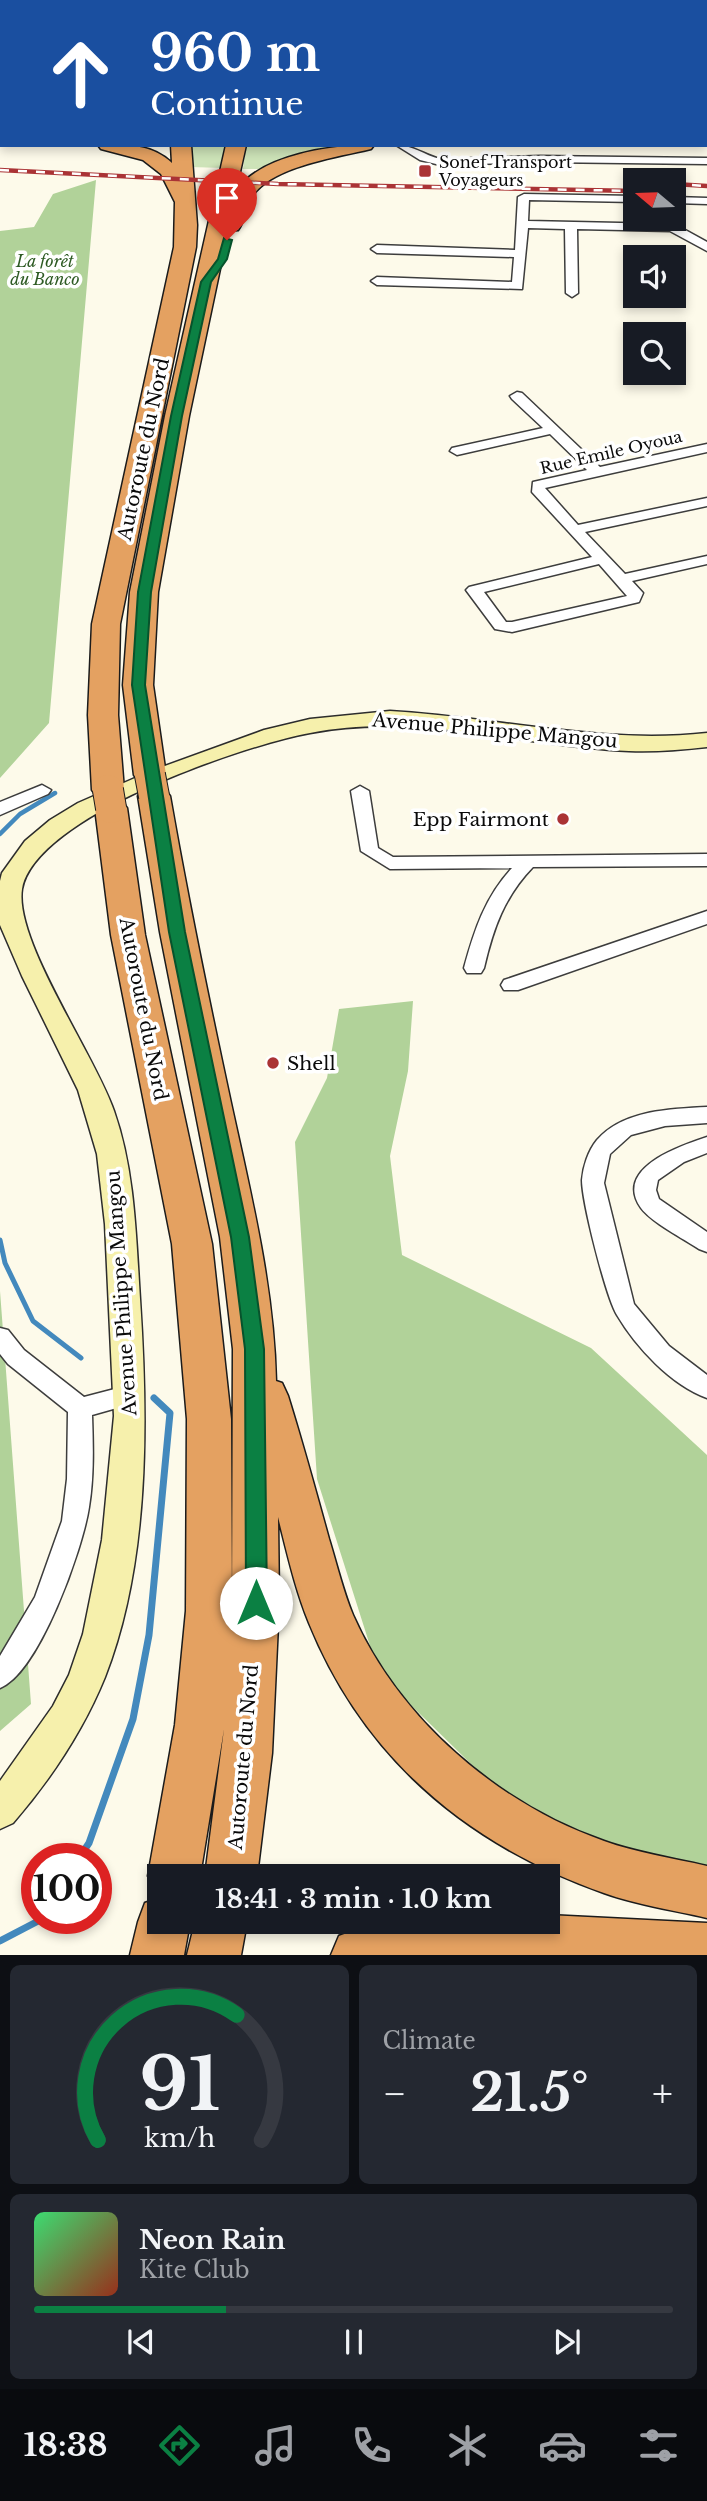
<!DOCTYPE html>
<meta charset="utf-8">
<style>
:root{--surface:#171b24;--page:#242831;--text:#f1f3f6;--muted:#9ea1a6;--line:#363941;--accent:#0b8043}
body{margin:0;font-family:"Libre Baskerville",serif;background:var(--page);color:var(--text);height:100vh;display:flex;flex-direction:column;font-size:26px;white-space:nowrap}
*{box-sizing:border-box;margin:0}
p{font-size:23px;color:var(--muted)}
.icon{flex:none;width:38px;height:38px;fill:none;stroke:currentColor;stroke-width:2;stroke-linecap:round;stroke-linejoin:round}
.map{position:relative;height:1955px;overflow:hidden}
.drawer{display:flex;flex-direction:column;gap:10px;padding:10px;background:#0d0f14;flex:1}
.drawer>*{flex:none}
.guide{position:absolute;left:0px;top:0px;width:707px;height:147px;box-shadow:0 4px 10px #0003;background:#1a4fa0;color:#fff;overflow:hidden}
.needle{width:46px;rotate:289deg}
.buttons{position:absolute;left:623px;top:168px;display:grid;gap:14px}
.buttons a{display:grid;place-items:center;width:63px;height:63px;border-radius:0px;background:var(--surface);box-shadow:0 4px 10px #0003;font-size:35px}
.speed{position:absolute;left:21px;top:1843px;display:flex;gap:14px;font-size:35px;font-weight:700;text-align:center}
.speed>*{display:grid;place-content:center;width:91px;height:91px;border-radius:50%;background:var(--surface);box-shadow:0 4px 10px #0003;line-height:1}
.speed .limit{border:10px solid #d22;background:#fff;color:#111}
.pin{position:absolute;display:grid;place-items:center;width:60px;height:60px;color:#fff;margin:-72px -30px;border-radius:50% 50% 50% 0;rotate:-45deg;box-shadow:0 0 7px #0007}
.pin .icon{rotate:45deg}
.me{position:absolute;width:77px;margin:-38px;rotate:0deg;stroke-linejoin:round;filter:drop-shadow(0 0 5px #0008)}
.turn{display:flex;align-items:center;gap:24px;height:147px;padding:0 35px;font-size:32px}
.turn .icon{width:91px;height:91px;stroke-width:2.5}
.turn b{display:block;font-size:49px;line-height:60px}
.big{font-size:52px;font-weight:800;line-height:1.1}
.drawer .tile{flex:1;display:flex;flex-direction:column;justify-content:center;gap:10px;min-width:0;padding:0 24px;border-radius:10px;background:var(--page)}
.drawer .dial{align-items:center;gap:0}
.dial svg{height:182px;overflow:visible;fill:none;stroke:var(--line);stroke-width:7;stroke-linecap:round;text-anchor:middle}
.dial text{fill:var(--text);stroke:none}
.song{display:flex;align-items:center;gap:21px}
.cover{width:84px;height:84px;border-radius:10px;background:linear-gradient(135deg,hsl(140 70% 55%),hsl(10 70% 35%))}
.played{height:7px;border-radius:4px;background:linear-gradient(90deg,var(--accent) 30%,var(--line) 30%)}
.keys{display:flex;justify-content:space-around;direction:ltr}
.heat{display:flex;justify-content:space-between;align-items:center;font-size:38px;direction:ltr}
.drawer .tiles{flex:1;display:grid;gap:10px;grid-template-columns:1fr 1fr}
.tile:last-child{grid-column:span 2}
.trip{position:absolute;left:147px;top:1864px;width:413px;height:70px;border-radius:0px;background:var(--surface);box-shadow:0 4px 10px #0003;font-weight:800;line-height:70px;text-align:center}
.tabs{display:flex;height:112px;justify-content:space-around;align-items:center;background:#090b0e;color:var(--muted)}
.tabs .icon{width:49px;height:49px}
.tabs .selected{color:var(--accent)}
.tabs b{font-size:32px;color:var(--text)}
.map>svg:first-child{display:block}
</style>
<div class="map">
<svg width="707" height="1955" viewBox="0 0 707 1955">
<rect width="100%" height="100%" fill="#fdfaea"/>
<path fill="#cde3b8" d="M187,145h42l-5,23 -34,-1z
M246,145h106l-80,24h-29z"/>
<path fill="#b1d299" d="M96,180l-47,543 -49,55v-547l34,-4 19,-33z
M413,1001l-5,70 -18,85 12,99 189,93 116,107v425l-89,-19 -106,-57 -133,-130 -62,-195 -22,-337 32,-64 12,-69z
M0,1291l31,413 -31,27z"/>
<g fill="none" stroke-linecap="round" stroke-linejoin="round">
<path stroke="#4389bd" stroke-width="2.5" d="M64,2l18,-2
M337,2l4,-2"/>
<path stroke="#4389bd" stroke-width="4.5" d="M0,834l20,-20 35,-21"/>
<path stroke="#4389bd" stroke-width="5" d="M0,1240l5,23 28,58 48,37"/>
<path stroke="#4389bd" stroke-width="7" d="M79,1858l10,-15 44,-124 16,-84 21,-222 -16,-15
M0,1941l44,-23"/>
<defs>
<path id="street" d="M399,0h15l1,2h-14z
M465,0h11l-12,2z
M527,0h14l1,2h-13z
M707,2v6l-2,1v-6z
M705,26h2v6h-2z
M705,62l2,1v6h-2z
M396,145c17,0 28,10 44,14l100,-3 167,2v6l-167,-2 -100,3 -20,-5z
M524,194l111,2v6l-106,-2 -1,21 138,3 -1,-5h9v-3l4,10 29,16v9l-37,-20 -93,-2 1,64 -6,4 -6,-4 -1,-64 -37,-1 -6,61 -145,-4 -6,-4 6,-4 135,5 2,-25 -137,-4 -6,-4 6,-4 138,5 3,-53z
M674,197l33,1v6l-33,-1z
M517,392l5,1 78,74 107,-23v8l-162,36 33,37 129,-27v8l-122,26 40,42 82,-18v8l-75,17 11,12 -4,9 -127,30 -17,-3 -29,-39 3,-3 123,-30 -60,-65 1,-10 54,-12 -37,-36 -93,21 -7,-4 2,-3 91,-20 -31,-29 -2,-3zM599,564l28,32 -115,26h-6l-22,-30z
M42,785l9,5 -3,4 -48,21v-13z
M360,786l9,5 9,57 15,9 314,-3v12l-174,1c-29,30 -40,62 -49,101l-3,5h-14l-3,-5c10,-37 21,-71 48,-100l-122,1 -29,-18 -10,-60z
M707,911v13l-189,66h-14l-3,-5 3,-5z
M707,1107v16l-42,3 -34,9 -21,19 -6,29 30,121 35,42 38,29v23c-36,-13 -71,-51 -90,-83 -11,-18 -35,-113 -35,-135 1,-13 6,-29 15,-40 26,-30 73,-31 110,-33z
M707,1137v16l-23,9 -26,18 -2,10 3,9 48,33v20l-8,-3c-15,-10 -48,-27 -58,-41 -28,-40 39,-62 66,-71z
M0,1328l8,2 16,20 60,47 46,-12 8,3 4,7 -4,7 -46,13c1,30 2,62 -3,92 -6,41 -50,166 -89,181v-32l35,-59 27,-76 5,-42 1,-67 -60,-48 -8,-10z"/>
<path id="secondary" d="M705,93h2v8h-2z
M390,711c107,6 210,34 317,22v14c-26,3 -52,5 -78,4 -107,-4 -211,-39 -319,-18 -66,12 -275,83 -288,156 -8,52 73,166 92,222 21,60 22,126 26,188 8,121 10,263 -35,378 -22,54 -54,102 -92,146l-13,6v-48l53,-75 16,-31 14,-41 19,-94 12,-124 -9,-192 -8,-70 -19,-64 -56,-114 -22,-51v-44l2,-8 23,-32 25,-21 28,-17 73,-32 113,-41 46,-11z"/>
<path id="primary" d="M0,61h2v10h-2z"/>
<path id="highway" d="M301,0h20l-21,2z
M354,0h19l-20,2z
M0,70h2v11h-2z
M98,145c27,0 53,-2 74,18l-1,-18h20l6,80 -1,22 -76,377 -2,91 6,75 -5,7 -7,2 10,2 5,7 18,127 67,309 19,175 1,187 1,-257 -13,-112 -60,-305 -22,-136 5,-7 11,-3 11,3 5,7c18,103 39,205 61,307 20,92 43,184 45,278l6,2 6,13c15,48 28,96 41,143 8,26 14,52 24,76 46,104 145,189 251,226 33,12 69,17 103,25v52c-34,-8 -70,-13 -103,-25 -136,-48 -240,-135 -295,-270 -14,-34 -22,-71 -31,-106l1,86 -7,150 -15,123h-52l19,-147 -24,147h-41v20l-3,-2 -8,-18 27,-151 11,-114 1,-192 -15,-175 -61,-309 -16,-127 5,-7 7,-2 -10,-2 -5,-7 -4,-75 4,-91 82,-377 1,-45 -14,-28 -18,-14 -42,-11z
M226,145h20l-10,45c28,-36 96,-45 138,-45l-3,4c-33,8 -97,17 -118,46 -8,11 -7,25 -15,35l-10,1 -39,185 -31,176 -5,93 13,90 -5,7 -11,2 -11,-2 -5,-7 -11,-90 7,-93 35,-176z
M159,1898v24h31l-6,33h-54l8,-33 7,-19z
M548,1915l159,8v32h-376l8,-19c59,-24 145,-14 209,-14z
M195,1922h52l-6,33h-54z"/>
</defs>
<use href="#street" stroke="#3d3d3d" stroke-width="3"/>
<use href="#secondary" stroke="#2c2c2c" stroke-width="3"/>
<use href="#primary" stroke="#1b1b1b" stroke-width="2"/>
<use href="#highway" stroke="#1b1b1b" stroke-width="3"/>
<use href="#street" fill="#fff" fill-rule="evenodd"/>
<use href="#secondary" fill="#f6f0ac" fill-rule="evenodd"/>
<use href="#primary" fill="#e9cf6d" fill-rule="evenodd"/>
<use href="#highway" fill="#e4a161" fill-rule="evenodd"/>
<defs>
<path id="rail" d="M0,170l278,14 357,7
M674,184l33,2"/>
</defs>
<use href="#rail" stroke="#aa3335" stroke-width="4.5"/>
<use href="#rail" stroke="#fff" stroke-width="2.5" stroke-dasharray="9" stroke-linecap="butt"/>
<defs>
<path id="highway-bridge" d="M150,775l4,21
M108,790l3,18"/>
</defs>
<use href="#highway-bridge" stroke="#1b1b1b" stroke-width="32" stroke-linecap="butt"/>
<use href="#highway-bridge" stroke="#e4a161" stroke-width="30"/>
</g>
<path fill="#0b8043" stroke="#07532c" stroke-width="2" d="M224,238l8,2 -5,19 -16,23 -29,134 -31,176 -6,93 40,247 64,305 15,112 3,254 -3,7 -8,3 -7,-3 -3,-7 -1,-254 -14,-112 -62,-305 -37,-247 6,-93 33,-176 30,-134 17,-23z"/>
<g fill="#aa3335" stroke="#fff" stroke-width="2.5">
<rect x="418" y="164" width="14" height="14" rx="3.5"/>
<circle cx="563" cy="819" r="7"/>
<circle cx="273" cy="1063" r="7"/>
</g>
<g text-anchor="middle" stroke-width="7" stroke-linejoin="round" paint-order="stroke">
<g font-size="16" fill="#0a0a0a" stroke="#fff" text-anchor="start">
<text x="439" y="168">Sonef Transport<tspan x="439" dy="18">Voyageurs</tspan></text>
</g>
<g font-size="16" font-style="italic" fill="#2d5a23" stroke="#fff">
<text x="45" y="267">La forêt<tspan x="45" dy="18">du Banco</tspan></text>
</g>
<g font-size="16" fill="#0a0a0a" stroke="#fff">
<text transform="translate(611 452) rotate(-13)" y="6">Rue Emile Oyoua</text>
</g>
<g font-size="19" fill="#0a0a0a" stroke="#fff">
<text transform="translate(143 449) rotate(-78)" y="7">Autoroute du Nord</text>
<text transform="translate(495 730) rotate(5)" y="7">Avenue Philippe Mangou</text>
<text transform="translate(144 1009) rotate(79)" y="7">Autoroute du Nord</text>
<text transform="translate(121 1293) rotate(-94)" y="7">Avenue Philippe Mangou</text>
<text transform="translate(243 1757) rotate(-85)" y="7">Autoroute du Nord</text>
</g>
<g font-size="19" fill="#0a0a0a" stroke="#fff" text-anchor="end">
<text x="549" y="826">Epp Fairmont</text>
<text x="287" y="1070" text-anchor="start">Shell</text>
</g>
</g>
</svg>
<div class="buttons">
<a><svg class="needle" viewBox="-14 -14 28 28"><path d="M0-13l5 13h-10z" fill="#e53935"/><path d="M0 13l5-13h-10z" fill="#9ea1a6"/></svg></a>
<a><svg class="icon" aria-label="sound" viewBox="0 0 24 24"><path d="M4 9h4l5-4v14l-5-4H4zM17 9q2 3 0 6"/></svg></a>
<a><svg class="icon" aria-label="search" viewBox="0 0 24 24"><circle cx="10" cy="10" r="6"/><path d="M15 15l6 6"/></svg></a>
</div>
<div class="speed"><div class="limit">100</div></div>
<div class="pin" style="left:227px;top:240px;background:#d93025"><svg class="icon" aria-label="arrive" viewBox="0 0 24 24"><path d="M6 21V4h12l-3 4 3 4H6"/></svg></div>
<svg class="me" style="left:256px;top:1603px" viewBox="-20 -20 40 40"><circle r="19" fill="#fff"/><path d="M0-13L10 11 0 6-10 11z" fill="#0b8043"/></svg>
<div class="trip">18:41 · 3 min · 1.0 km</div>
<div class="guide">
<div class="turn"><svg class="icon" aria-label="ahead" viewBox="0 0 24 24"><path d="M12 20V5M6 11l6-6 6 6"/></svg><div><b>960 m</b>Continue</div></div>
</div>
</div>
<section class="drawer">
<div class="tiles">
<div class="tile dial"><svg viewBox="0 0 100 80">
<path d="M14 69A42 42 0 1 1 86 69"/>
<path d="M14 69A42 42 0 0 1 75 14" stroke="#0b8043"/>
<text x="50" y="56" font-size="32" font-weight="700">91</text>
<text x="50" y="72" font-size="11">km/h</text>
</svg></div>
<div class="tile"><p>Climate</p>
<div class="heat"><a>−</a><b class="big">21.5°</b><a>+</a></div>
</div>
<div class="tile">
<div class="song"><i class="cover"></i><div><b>Neon Rain</b><p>Kite Club</p></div></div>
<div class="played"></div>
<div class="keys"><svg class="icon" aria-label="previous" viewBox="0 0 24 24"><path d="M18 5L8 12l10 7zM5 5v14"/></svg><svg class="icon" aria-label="pause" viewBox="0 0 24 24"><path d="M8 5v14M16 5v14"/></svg><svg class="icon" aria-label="next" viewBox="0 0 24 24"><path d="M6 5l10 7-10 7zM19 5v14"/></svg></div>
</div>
</div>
</section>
<nav class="tabs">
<b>18:38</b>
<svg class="icon selected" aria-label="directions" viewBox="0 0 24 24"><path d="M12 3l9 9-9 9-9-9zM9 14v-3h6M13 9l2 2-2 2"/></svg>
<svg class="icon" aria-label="music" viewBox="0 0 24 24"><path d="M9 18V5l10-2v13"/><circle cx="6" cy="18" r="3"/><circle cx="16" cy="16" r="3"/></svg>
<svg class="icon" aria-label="phone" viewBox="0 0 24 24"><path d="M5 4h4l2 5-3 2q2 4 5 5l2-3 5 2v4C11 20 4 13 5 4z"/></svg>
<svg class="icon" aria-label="climate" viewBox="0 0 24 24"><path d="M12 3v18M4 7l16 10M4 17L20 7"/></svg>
<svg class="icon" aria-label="car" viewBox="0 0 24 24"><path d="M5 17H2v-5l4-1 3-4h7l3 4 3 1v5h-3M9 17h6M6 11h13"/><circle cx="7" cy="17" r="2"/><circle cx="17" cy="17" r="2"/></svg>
<svg class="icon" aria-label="filters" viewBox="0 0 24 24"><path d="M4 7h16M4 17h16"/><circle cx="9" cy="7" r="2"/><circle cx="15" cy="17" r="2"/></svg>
</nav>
